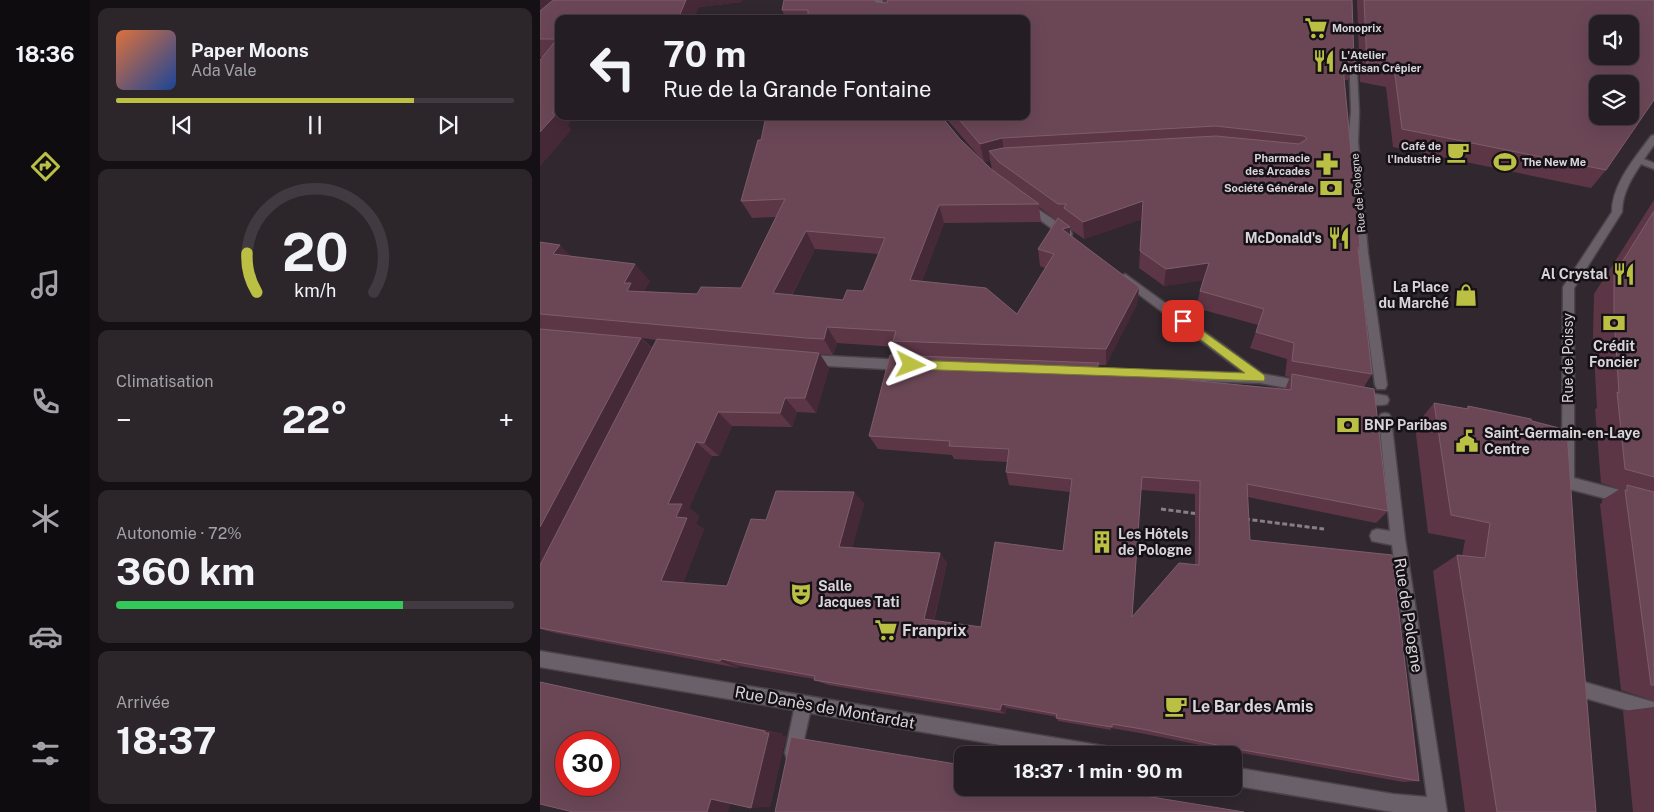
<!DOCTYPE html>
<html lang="fr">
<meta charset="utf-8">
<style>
:root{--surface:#241d23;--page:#2c262b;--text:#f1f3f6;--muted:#a3a2a6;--line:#413b41;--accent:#bbc045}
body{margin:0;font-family:"Public Sans",sans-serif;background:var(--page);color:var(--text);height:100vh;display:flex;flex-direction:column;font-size:19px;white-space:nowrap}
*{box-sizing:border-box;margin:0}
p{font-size:16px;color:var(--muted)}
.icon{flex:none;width:28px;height:28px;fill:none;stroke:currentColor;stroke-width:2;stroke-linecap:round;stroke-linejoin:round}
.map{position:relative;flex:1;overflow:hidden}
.drawer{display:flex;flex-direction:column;gap:8px;padding:8px;background:#141013;width:450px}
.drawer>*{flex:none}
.top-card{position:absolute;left:15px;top:15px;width:475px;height:105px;border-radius:10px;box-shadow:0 5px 20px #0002,0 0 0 1px var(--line);background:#241d23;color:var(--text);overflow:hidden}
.buttons{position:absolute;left:1049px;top:15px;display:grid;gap:10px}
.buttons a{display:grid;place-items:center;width:50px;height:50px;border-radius:10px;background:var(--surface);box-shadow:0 5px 20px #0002,0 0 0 1px var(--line);font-size:25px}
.speed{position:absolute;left:15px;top:731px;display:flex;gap:10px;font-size:25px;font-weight:700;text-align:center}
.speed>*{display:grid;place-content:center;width:65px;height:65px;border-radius:50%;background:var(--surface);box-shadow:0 5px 20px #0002,0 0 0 1px var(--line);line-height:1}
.speed .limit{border:8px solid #d22;background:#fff;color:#111}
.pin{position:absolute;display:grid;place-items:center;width:42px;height:42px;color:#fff;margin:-21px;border-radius:10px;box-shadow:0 2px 8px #0006}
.me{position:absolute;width:55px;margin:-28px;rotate:93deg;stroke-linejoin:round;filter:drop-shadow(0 0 4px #0008)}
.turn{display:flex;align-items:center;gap:18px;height:105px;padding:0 25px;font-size:22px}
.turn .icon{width:65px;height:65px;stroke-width:2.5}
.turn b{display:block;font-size:35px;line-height:42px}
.big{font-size:38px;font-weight:700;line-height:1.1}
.drawer .widget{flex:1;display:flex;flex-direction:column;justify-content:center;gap:8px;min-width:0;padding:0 18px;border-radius:10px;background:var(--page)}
.drawer .dial{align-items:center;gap:0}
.dial svg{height:130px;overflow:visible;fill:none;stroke:var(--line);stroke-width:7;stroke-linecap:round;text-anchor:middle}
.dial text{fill:var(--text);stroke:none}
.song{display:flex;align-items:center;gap:15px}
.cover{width:60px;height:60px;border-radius:8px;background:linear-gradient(135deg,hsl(20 70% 55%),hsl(220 70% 35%))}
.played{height:5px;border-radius:2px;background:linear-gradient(90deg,var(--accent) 75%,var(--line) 75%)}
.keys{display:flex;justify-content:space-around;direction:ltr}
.heat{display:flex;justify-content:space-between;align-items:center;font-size:28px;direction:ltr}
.charge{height:8px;border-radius:4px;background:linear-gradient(90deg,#34c759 72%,var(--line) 0)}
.trip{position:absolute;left:414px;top:746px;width:288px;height:50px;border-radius:10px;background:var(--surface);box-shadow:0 5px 20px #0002,0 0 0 1px var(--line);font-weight:700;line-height:50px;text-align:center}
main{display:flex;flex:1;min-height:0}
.tab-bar{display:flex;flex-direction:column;width:90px;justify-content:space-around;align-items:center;background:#0e0c0e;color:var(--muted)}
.tab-bar .icon{width:35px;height:35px}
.tab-bar .current{color:var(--accent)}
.tab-bar b{font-size:22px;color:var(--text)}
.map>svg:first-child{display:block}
</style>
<main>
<nav class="tab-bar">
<b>18:36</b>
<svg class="icon current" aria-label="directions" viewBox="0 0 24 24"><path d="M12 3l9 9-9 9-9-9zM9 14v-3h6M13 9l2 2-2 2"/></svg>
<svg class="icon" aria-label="music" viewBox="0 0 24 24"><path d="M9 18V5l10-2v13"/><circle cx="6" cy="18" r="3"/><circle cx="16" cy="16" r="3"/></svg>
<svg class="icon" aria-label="phone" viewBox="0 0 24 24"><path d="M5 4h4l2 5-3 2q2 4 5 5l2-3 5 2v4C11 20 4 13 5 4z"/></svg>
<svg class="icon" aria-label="climate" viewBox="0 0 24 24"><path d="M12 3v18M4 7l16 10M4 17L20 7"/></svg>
<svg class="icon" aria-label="car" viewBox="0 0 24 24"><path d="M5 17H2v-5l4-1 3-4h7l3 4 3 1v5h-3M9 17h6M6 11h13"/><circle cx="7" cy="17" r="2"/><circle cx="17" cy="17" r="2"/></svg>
<svg class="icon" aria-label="filters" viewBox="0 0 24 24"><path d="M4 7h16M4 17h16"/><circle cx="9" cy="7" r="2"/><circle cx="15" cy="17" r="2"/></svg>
</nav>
<section class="drawer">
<div class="widget">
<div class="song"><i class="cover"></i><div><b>Paper Moons</b><p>Ada Vale</p></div></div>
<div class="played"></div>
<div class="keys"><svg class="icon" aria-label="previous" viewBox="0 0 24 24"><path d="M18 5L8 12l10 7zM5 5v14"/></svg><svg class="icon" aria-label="pause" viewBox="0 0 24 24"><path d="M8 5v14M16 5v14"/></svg><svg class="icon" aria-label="next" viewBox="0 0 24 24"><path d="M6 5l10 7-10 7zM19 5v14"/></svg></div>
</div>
<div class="widget dial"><svg viewBox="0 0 100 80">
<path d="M14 69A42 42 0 1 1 86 69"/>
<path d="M14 69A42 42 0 0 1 8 45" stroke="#bbc045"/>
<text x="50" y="56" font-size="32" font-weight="700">20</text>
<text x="50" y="72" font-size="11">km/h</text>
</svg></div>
<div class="widget"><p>Climatisation</p>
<div class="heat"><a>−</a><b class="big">22°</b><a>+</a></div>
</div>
<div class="widget"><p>Autonomie · 72%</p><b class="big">360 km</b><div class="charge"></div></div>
<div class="widget"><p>Arrivée</p><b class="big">18:37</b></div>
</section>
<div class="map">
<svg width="1114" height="812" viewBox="0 0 1114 812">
<rect width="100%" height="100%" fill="#30272f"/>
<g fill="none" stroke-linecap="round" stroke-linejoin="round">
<defs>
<path id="minor" d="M334,0h8l9,19h-8z
M809,48l7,2 3,62 -1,30 10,111 19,132 -2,4h-8l-2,-4 -17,-132 -10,-111 3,-30z
M1114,135v10l-10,14 10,4v6l-13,-5c-10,15 -19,30 -19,48l-48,76v190l80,21v12l-85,-22 -5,-2 -2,-4 2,-4 -2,-4 1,-188 49,-75c0,-28 23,-54 39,-76z
M487,202l44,29 1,3 -1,3h-8l-40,-30v-4z
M585,274l138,100 44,8 2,4 -2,4 -4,1 -43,-8 -150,-5 -2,-4 2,-4 4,-1 130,4 -123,-92 -1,-3z
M269,355l95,5 4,2 2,3 -2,3 -4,2 -95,-5 -4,-2 -2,-3 2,-3z
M819,391l28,5 2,4 -2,4c-9,3 -23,-1 -32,-4l-2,-4 2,-4z
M845,413l4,1 2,4 14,121 42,273h-54l-161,-27v-18l161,27 34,3 -35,-252 -20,-4 -2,-5 2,-5 5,-2 13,2 -11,-113 2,-4z
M0,651l570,96 6,2 2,6h-58l-250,-42 -9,40 -2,6 -6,2 -6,-2 -2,-6 9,-43 -254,-43z
M1044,682l70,20v16l-76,-22 -2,-6 2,-6z"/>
</defs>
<use href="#minor" stroke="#4a4349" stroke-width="3"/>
<path stroke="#867f85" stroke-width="3" stroke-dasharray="5 2.5" stroke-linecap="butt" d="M621,509l38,5
M705,519l79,10"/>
<use href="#minor" fill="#6a606a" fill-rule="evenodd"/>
</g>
<path fill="#5d3646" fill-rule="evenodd" d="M0,0h202v2l-43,5 -140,12 9,107 3,4 -31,36 2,-109h-2z
M344,0h468l2,62 -6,18h-4l16,167 -2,4 14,123 -8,13 24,124 -12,12 -128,-26 2,43 169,241 -16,1 -183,-33 -80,-16 -29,-5v2l-53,-9 -1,-4 -50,-9 -2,6 -177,-29 -14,-5v-1l-75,-13 -1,2 -183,-35 -15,-4v-387l30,14 80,25 -6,10 53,3 44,-6 35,-71 -24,1 -11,-17 219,-62 23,22 -39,-45h82v-97h-240l-4,-9 94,-8 9,1zM450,160l2,9 -8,-7zM499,207l17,13 -18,29 2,17 5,2 -28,46 -95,-33 22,-58 97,-1zM602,219l-3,49 25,18 39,-6 -3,11 -4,17 62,17 -8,23 37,11 -2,17 5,1 -5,12 -186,-18v-6h7l31,-61 2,-17 -69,-52v-6l14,10zM275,249l64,5 -16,37 -20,9 -51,-5zM102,338l14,2 -4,8zM297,343l59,4 4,9 -31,80 9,13 74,6 2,4 53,3 -1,10 3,13 61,7 -7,59 -82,76 -47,-6 13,-58 -7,-10 -88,-5 12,-44 -10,-12 -88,28 -39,66 -44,-3 21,-54 -8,-5 3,-8 -10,-8 23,-52h7l13,-30 60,1 5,-15 19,1 13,-45 -9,-14 13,1zM601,490l54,4v71l-63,52z
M817,0h297l-48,170 -15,18 -198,-41 -7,-60 -26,-5z
M1114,200v501l-33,-11 -21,-186 2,-1v-3l18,-11 -19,-6 -6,-74 2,-1 -4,-72 1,-42z
M894,403l32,6 2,-3 109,174 19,232h-131l-32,-241 24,-16 5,1 3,-16 -37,-7 -13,-107z
M0,682l243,52 -1,2h4l-16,71 -39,-3h-191z
M1114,707v105h-21l-10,-101z"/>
<path fill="#462936" d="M0,0h29l-29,28z
M146,0h56v2l-43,5 -5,12h-16z
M19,102v14h15l-6,10 3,4 -31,36v-34z
M462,138l3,18 -16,-5 1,9 -6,2 -4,-18z
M603,201l-1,18 -58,20 -1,-17z
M399,205l5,18 -28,73 -6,-16z
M530,227v17l-8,-15z
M266,231l9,18 -31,60 -11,-16z
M20,245l17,17 -24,-8z
M669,263l-3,17 -42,6 2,-17z
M95,264l15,17 -8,14 -15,-4 -3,-8z
M599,287l-2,17 -31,61v-16z
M287,327l10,16 -4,12 -9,-16z
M101,338l16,16 -117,231v-58z
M279,353l10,15 -13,45 -11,-15z
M559,363v16l-4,-8z
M245,398l12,14 -5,15 -12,-14z
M178,412l14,14 -13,30 -15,-13z
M156,442l16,14 -23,52 10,8 -3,8 8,5 -24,61 -19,-9 15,-64 -8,-13z
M314,492l10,12 -14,53 -11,-10z
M400,553l7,10 -15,64 -8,-8z
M181,659l18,7 -1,2 -18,-7z
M462,704l5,4 -2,6 -5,-4z
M225,731l18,3 -1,2h4l-16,71 -19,1z
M171,799h21l-4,13h-21z"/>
<path fill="#6b4756" stroke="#7c5d6a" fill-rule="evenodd" d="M13,0h133l-8,19h-119v83l-7,11h5l-17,19v-72l17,-21h-17v-28z
M244,0h91l1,2 11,1 1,-3h464l2,62 -11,-1v6l17,180 -2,1 14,126 -80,-13 2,-18 -38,-11 8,-23 -64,-18 9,-28 -43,6 -26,-18 3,-50 -60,21 -19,-14 2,-4h-8l-59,-42 -10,-11 14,-3 213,-12 83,8 8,-5 -3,-3 -88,-10 -214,12 -22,6 -24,-28h70v-97h-218v-9h-26z
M824,0h290v100l-48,70 -204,-41 -8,-61 -27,-4zM1058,24h32v32h-32zM1058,84h32v32h-32z
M226,116h175l19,23 31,30 48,35 -100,1 -29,75 76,8 31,26 37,-60 -16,-5 20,-31 12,9 -8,2 77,58 -33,62 -213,-8 3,-10 -69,-4 -3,12 -18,-1 -266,-24v-72l20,3 -7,9 82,10 -11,19h7l-4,8 70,3 4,-7 40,1 44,-89 -44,2 17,-61h3zM266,231l79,7 -22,53 -16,-1 -4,10 -70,-7z
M1114,211v266l-29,-8 -8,-77 2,1 -5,-76v-42z
M0,329l101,9 -101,189z
M117,339l162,14 -14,45h-20l-5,15 -62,-1 -14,31 -8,-1 -28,62h14l-6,13 11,1 -26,63 66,5 24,-67 15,1 10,-29 78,1 -15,55 101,6 -16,66 57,8 14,-85 68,9 9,-72 -66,-7 3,-23 -60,-3 1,-5 -81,-5 21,-81 209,8 -4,8 196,19 1,-16 82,15 14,122 -141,-27 3,56 142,15 27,226 -193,-34 -84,-18 -30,-5v3l-56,-9 1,-4 -55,-10 -2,6 -186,-30 1,-4 -94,-17 -1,2 -180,-33v-63zM602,477l58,4 -1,84 -20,-2 -47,54z
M894,403l34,6v-3l63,13 1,2 35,9 10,150 19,232h-99l-40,-257 28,3 5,-35 -39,-8z
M1087,485l27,7v193h-3l-26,-195 2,1z
M0,682l225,49v2h4l-18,75 -40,-9 -4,13h-134l-33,-8zM26,742h43v43h-43z
M251,737l171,28v23h134l148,24h-469z"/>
<path fill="#bbc045" stroke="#7a7d2d" d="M643,317l81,58 1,3 -1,3 -353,-12 -6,-4 6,-5 334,13 -66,-50 -1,-2z"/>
<defs>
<symbol id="supermarket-bare" viewBox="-9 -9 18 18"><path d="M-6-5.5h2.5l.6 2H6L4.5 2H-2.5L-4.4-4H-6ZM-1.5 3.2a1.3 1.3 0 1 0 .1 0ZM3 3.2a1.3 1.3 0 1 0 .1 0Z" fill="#bbc045" stroke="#151115" stroke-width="2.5" paint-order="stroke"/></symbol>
<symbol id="restaurant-bare" viewBox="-9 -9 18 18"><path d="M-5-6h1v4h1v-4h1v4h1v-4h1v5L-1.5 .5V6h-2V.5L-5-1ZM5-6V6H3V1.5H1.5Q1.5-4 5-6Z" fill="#bbc045" stroke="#151115" stroke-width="2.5" paint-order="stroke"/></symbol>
<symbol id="cafe-bare" viewBox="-9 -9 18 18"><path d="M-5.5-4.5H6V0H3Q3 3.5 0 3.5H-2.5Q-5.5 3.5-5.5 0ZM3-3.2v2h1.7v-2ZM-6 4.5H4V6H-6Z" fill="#bbc045" stroke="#151115" stroke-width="2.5" paint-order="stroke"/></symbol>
<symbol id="stadium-bare" viewBox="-9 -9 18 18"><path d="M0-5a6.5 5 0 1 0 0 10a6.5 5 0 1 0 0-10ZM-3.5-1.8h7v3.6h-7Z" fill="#bbc045" stroke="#151115" stroke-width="2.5" paint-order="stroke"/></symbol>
<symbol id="pharmacy-bare" viewBox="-9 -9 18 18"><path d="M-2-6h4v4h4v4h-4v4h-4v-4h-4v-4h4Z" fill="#bbc045" stroke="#151115" stroke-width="2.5" paint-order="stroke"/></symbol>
<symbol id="bank-bare" viewBox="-9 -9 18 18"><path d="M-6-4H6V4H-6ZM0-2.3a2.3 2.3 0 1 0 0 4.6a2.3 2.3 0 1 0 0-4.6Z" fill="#bbc045" stroke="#151115" stroke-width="2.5" paint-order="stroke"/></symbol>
<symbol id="shop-bare" viewBox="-9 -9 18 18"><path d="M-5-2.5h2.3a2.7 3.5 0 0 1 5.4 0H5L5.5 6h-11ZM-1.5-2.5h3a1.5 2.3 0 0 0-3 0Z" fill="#bbc045" stroke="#151115" stroke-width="2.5" paint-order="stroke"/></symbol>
<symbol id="civic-bare" viewBox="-9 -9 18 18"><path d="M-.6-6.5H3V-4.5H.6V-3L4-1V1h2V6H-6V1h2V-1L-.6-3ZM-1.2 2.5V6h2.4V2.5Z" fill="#bbc045" stroke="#151115" stroke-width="2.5" paint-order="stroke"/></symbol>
<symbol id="building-bare" viewBox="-9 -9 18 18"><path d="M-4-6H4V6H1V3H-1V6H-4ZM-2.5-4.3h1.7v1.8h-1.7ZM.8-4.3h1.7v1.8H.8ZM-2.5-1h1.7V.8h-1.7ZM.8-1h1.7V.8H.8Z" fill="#bbc045" stroke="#151115" stroke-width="2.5" paint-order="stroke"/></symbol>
<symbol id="theatre-bare" viewBox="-9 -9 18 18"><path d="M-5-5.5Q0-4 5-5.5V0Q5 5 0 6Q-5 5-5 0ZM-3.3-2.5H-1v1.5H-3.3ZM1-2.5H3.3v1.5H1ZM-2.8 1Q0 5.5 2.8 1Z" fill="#bbc045" stroke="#151115" stroke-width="2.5" paint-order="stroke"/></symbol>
</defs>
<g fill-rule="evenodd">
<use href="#supermarket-bare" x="760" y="12" width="32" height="32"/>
<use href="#restaurant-bare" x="768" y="45" width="32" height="32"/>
<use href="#cafe-bare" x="902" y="136" width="32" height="32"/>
<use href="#stadium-bare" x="949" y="146" width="32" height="32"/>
<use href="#pharmacy-bare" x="771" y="148" width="32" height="32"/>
<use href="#bank-bare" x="775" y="172" width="32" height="32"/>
<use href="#restaurant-bare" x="783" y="222" width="32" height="32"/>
<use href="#restaurant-bare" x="1068" y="258" width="32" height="32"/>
<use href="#shop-bare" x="910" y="279" width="32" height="32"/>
<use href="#bank-bare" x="1058" y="307" width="32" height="32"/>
<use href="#bank-bare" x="792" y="409" width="32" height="32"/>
<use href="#civic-bare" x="911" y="425" width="32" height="32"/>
<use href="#building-bare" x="546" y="526" width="32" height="32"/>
<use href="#theatre-bare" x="245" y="578" width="32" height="32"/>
<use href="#supermarket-bare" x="330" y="614" width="32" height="32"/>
<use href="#cafe-bare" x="620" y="690" width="32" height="32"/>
</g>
<g text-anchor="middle" stroke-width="5" stroke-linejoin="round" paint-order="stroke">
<g font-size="11" font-weight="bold" fill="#d9d4d9" stroke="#151115" text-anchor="start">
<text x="792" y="32">Monoprix</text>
<text x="801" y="59">L'Atelier<tspan x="801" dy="13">Artisan Crêpier</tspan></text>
<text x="901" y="150" text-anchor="end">Café de<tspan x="901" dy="13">l'Industrie</tspan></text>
<text x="770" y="162" text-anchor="end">Pharmacie<tspan x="770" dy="13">des Arcades</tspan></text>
<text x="982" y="166">The New Me</text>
<text x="774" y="192" text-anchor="end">Société Générale</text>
</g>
<g font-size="11" fill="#d9d4d9" stroke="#151115">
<text transform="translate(818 193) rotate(-95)" y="4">Rue de Pologne</text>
</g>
<g font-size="14" font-weight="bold" fill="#d9d4d9" stroke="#151115" text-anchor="start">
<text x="782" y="243" text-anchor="end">McDonald's</text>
<text x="1068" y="279" text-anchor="end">Al Crystal</text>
<text x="909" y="292" text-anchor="end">La Place<tspan x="909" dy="16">du Marché</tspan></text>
<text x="1074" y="351" text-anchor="middle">Crédit<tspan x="1074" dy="16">Foncier</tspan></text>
<text x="824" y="430">BNP Paribas</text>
<text x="944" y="438">Saint-Germain-en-Laye<tspan x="944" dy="16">Centre</tspan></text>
<text x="578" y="539">Les Hôtels<tspan x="578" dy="16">de Pologne</tspan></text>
<text x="278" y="591">Salle<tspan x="278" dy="16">Jacques Tati</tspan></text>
</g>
<g font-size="14" fill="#d9d4d9" stroke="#151115">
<text transform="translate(1028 358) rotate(-90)" y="5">Rue de Poissy</text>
</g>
<g font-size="16" fill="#d9d4d9" stroke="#151115">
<text transform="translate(869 615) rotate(81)" y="6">Rue de Pologne</text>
<text transform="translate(285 707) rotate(10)" y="6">Rue Danès de Montardat</text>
</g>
<g font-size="16" font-weight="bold" fill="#d9d4d9" stroke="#151115" text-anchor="start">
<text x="362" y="636">Franprix</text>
<text x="652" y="712">Le Bar des Amis</text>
</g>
</g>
</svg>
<div class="buttons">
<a><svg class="icon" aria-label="sound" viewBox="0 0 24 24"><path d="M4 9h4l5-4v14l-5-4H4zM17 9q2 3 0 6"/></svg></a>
<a><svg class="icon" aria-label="layers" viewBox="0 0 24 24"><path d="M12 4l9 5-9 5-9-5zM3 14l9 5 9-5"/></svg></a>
</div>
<div class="speed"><div class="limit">30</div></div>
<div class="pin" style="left:643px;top:321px;background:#d93025"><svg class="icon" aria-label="arrive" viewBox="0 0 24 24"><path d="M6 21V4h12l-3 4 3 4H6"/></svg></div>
<svg class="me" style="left:371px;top:365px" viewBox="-20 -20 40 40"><path d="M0-17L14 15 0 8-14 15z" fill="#bbc045" stroke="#fff" stroke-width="4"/></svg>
<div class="trip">18:37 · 1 min · 90 m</div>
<div class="top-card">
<div class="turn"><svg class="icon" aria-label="left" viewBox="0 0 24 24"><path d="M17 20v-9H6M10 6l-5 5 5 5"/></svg><div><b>70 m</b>Rue de la Grande Fontaine</div></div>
</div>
</div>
</main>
